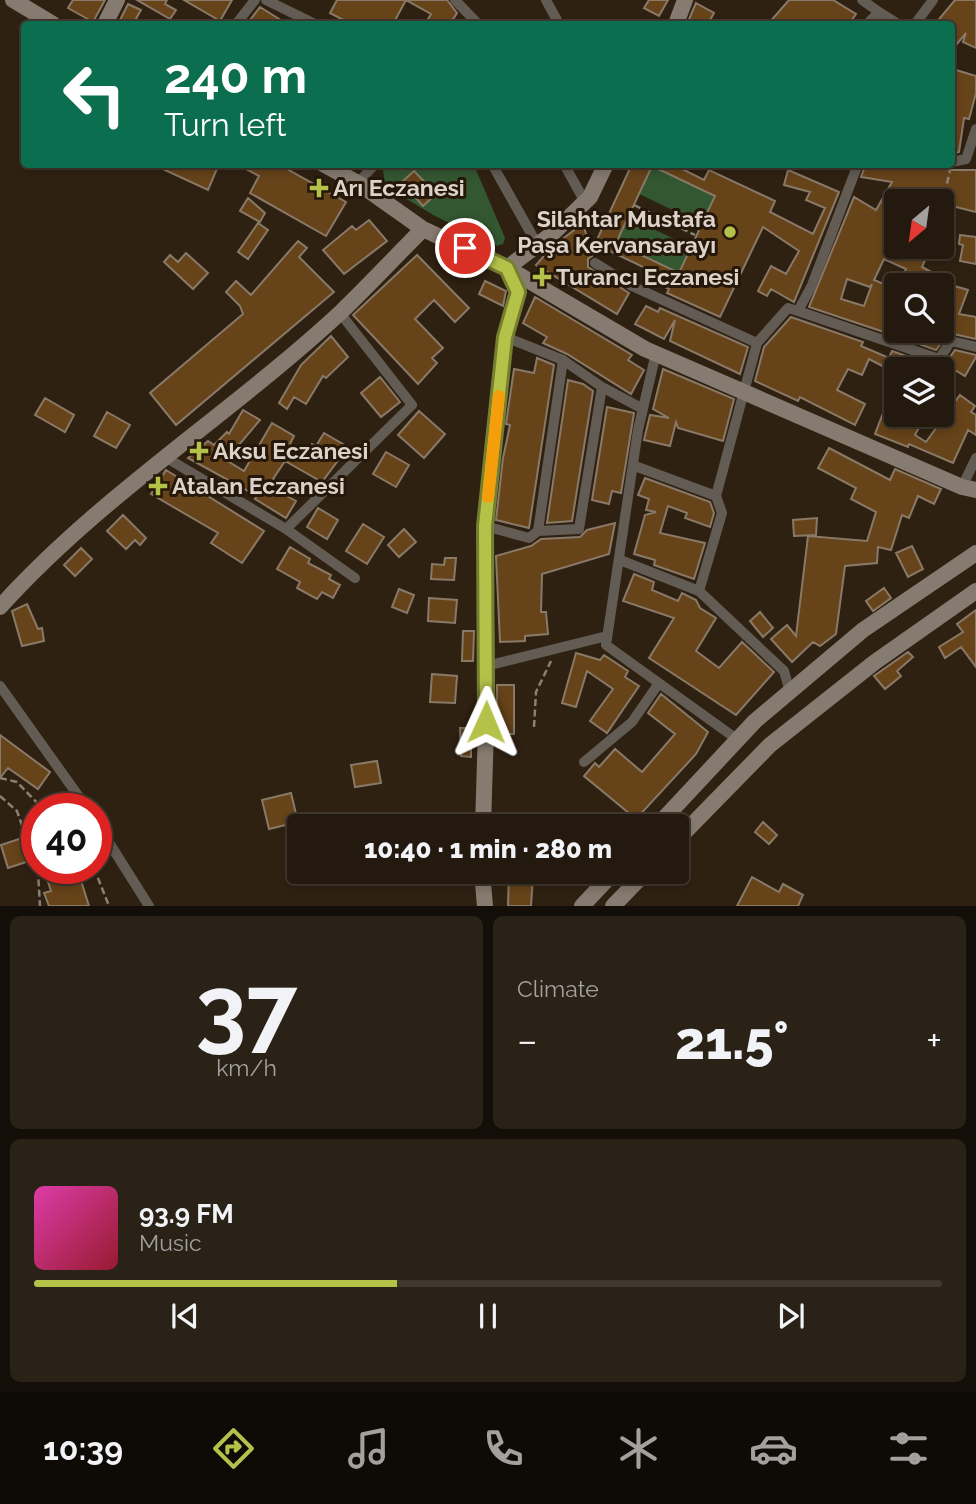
<!DOCTYPE html>
<meta charset="utf-8">
<style>
:root{--surface:#23190e;--page:#2b2217;--text:#f1f3f6;--muted:#a3a09e;--line:#40382e;--accent:#b5c249}
body{margin:0;font-family:Raleway,sans-serif;background:var(--page);color:var(--text);height:100vh;display:flex;flex-direction:column;font-size:26px;white-space:nowrap}
*{box-sizing:border-box;margin:0}
p{font-size:23px;color:var(--muted)}
.icon{flex:none;width:38px;height:38px;fill:none;stroke:currentColor;stroke-width:2;stroke-linecap:round;stroke-linejoin:round}
.map{position:relative;height:906px;overflow:hidden}
.details{display:flex;flex-direction:column;gap:10px;padding:10px;background:#130e08;flex:1}
.details>*{flex:none}
.top-card{position:absolute;left:21px;top:21px;width:934px;height:147px;border-radius:7px;box-shadow:0 4px 10px #0003,0 0 0 2px var(--line);background:#0b6e4f;color:#fff;overflow:hidden}
.needle{width:46px;rotate:209deg}
.tools{position:absolute;left:884px;top:189px;display:grid;gap:14px}
.tools a{display:grid;place-items:center;width:70px;height:70px;border-radius:7px;background:var(--surface);box-shadow:0 4px 10px #0003,0 0 0 2px var(--line);font-size:35px}
.speed{position:absolute;left:21px;top:793px;display:flex;gap:14px;font-size:35px;font-weight:700;text-align:center}
.speed>*{display:grid;place-content:center;width:91px;height:91px;border-radius:50%;background:var(--surface);box-shadow:0 4px 10px #0003,0 0 0 2px var(--line);line-height:1}
.speed .limit{border:10px solid #d22;background:#fff;color:#111}
.pin{position:absolute;display:grid;place-items:center;width:60px;height:60px;color:#fff;margin:-30px;border:4px solid #fff;border-radius:50%;box-shadow:0 2px 7px #0007}
.me{position:absolute;width:77px;margin:-38px;rotate:1deg;stroke-linejoin:round;filter:drop-shadow(0 0 5px #0008)}
.turn{display:flex;align-items:center;gap:24px;height:147px;padding:0 28px;font-size:32px}
.turn .icon{width:91px;height:91px;stroke-width:2.5}
.turn b{display:block;font-size:49px;line-height:60px}
.big{font-size:52px;font-weight:800;line-height:1.1}
.details .card{flex:1;display:flex;flex-direction:column;justify-content:center;gap:10px;min-width:0;padding:0 24px;border-radius:10px;background:var(--page)}
.details .dial{align-items:center;gap:0}
.dial b{font-size:91px;line-height:1}
.song{display:flex;align-items:center;gap:21px}
.cover{width:84px;height:84px;border-radius:10px;background:linear-gradient(135deg,hsl(320 70% 55%),hsl(350 70% 35%))}
.played{height:7px;border-radius:4px;background:linear-gradient(90deg,var(--accent) 40%,var(--line) 40%)}
.keys{display:flex;justify-content:space-around;direction:ltr}
.heat{display:flex;justify-content:space-between;align-items:center;font-size:38px;direction:ltr}
.details .tiles{flex:1;display:grid;gap:10px;grid-template-columns:1fr 1fr}
.card:last-child{grid-column:span 2}
.trip{position:absolute;left:287px;top:814px;width:402px;height:70px;border-radius:7px;background:var(--surface);box-shadow:0 4px 10px #0003,0 0 0 2px var(--line);font-weight:800;line-height:70px;text-align:center}
.tab-bar{display:flex;height:112px;justify-content:space-around;align-items:center;background:#0e0a06;color:var(--muted)}
.tab-bar .icon{width:49px;height:49px}
.tab-bar .on{color:var(--accent)}
.tab-bar b{font-size:32px;color:var(--text)}
.map>svg:first-child{display:block}
</style>
<div class="map">
<svg width="976" height="906" viewBox="0 0 976 906">
<rect width="100%" height="100%" fill="#2f2112"/>
<path fill="#335731" d="M388,165h86l31,73 -2,6 -6,2 -62,-30 -50,-30 -2,-16z
M652,166l63,30 -13,28 -63,-30z
M628,217l63,30 -12,26 -63,-30z"/>
<path fill="#664319" stroke="#897968" stroke-width="2" fill-rule="evenodd" d="M73,0h32l-12,22 -25,-14z
M137,0h30l-2,4 11,6 -6,9z
M184,0h48l-12,21z
M337,0h69l-13,24h-21l-7,-4 -2,4h-12l-21,-11z
M406,0h41l10,13 -7,11h-25l6,-10z
M649,0h19l-9,16 -15,-8z
M789,0h44l23,14 -7,10h-81z
M955,0h21v48l-13,-6 3,-9 -14,17v-26h-17z
M696,3l18,10 -6,11h-21z
M128,4l13,6 -8,14h-15z
M260,7l27,17h-40z
M956,70l20,6v17l-7,26 -5,-1 -5,34 -7,2v-70z
M152,164h67l-11,26z
M237,164h55l-3,6 57,32 -20,34 -76,-43 9,-17z
M632,164h40l32,16 5,-10 66,31 -5,11 43,22 12,-26 -19,-8 4,-8 -26,-7 4,-15 51,22 -45,110 -23,-13 -4,7 -9,-5 13,-25 15,8 13,-23 -36,-24 -43,90 -53,-24 2,-4 -12,-6 3,-8 -65,-31zM652,166l63,30 -36,77 -63,-30z
M866,164h58l26,6h26v42l-32,-8 2,-8 -23,-2 -2,7h-25v12l-8,15 8,5v14h26l7,4 -7,16 33,18h-4l17,5 -9,24 17,3v22l-27,-6 -13,17 -37,-13 4,-6h39v-46h-29l-12,-6 5,-10 -22,-10 -10,21 22,9v47l-87,-29 45,-110 22,13 16,-28 -31,-5zM847,279l23,8 2,-3 -8,22 -23,-7z
M414,171l22,23 -13,12 -21,-24z
M248,198l17,15 -5,9 -20,-11z
M369,220l18,21 -43,33 -21,-24 29,-24 4,4z
M258,223l10,7 -20,29 -10,-7z
M583,223l9,33 -4,3v8l41,26 -12,21 -81,-49 14,-16z
M960,235l16,2v27l-16,-3 3,-16 -4,-1z
M298,241l9,7 -8,9 35,35 -158,133 -26,-32 93,-79 -3,-8 -14,-14 10,-11 15,14z
M186,253l22,20 -15,16 -29,-27 6,-7 8,7z
M417,255l52,53 -14,14 -21,-22 -19,19 28,29 -11,10 5,5 -19,21 -65,-69z
M485,281l21,10 -3,15 -24,-12z
M535,297l97,58 -4,5 16,10 -13,24 -64,-40 -24,-11 4,-6 -24,-14z
M646,306l12,6 2,-4 88,39 -8,27 -70,-33 5,-21 -11,19 -29,-15z
M791,317l72,25 -2,4 28,12 3,-7 26,9 -4,9h-18v4l-27,-14 -7,16 -14,-6 -11,21 28,14 -10,21 -55,-28 -2,4 -43,-20 9,-34z
M331,336l17,21 -22,21 -3,-2 -17,28 -12,-7 -7,12 -8,-6 22,-38z
M955,350l21,5v2l-11,19 -10,-6 -6,8 -7,-5v-4h-6l9,-5z
M537,358l17,7 -25,163 -33,-8 7,-62 7,-33 -4,-1 8,-55 20,4z
M663,369l71,30 -11,42 -45,-13 -2,-6 -6,24 -26,-6 6,-25 19,3 -16,-9z
M380,377l20,25 -19,15 -20,-24z
M568,380l15,4 10,7 -21,130 -25,2z
M960,395l15,11 -4,6 5,3v20l-8,-5 -15,33 -44,-19 -1,3 -33,-13 10,-26 37,14 -7,13 11,7z
M45,398l29,17 -9,17 -30,-17z
M607,407l27,6 -13,80 -9,-2 -3,13 -17,-4z
M243,410l17,10 -34,40 18,11 28,-48 22,13 -4,8 16,10 6,-10 4,2 8,-13 24,14 -26,35 -37,-21 -12,18 10,6 -3,7 16,9 -10,17 -31,-19 2,-3 -69,-38 20,-17 6,4 13,-13 2,2z
M419,411l26,23 -21,24 -26,-23z
M107,412l23,13 -14,23 -22,-12z
M829,448l61,32 5,-11 46,20 -7,15 -16,-8 -9,22 -7,-3 -11,35 -13,-3 -1,16 -32,3 -9,68 -16,12 -7,-4 -21,20 -21,-23 16,-14 9,11 12,-100 59,5 9,-29 -25,-13 5,-11 -38,-20z
M386,452l23,13 -13,22 -23,-13z
M166,470l98,61 -22,32 -31,-20 7,-10 -67,-39z
M645,478l65,24 4,11 -4,14 -25,-9 2,-5 -19,-7 -8,27 45,10 -11,36 -40,-14 1,-5 -21,-6 11,-39 11,-3 -10,-2 3,-11 -11,-4z
M318,508l20,12 -11,19 -20,-12z
M123,515l23,23 -6,7 -5,-5 -9,9 -19,-18z
M817,518l-1,17 -22,1 -1,-16z
M615,523l-6,31 -67,20 -1,38h5l2,22 -23,2v5l-25,1 -4,-86 35,-10 10,-7 39,-2 7,-7z
M363,524l21,13 -17,27 -21,-13z
M404,529l12,13 -17,15 -11,-12z
M912,546l11,23 -15,8 -12,-24z
M290,547l20,12 -2,4 23,12 -2,4 11,6 -7,13 -11,-6 -5,7 -20,-11 3,-6 -23,-13z
M81,548l11,11 -17,17 -11,-11z
M445,558h11l-2,22 -23,-1 1,-15 12,1z
M634,574l20,8 -2,8 26,11 4,-8 14,7 4,8 16,10 -20,33 23,17 23,-26 32,30 -38,43 -87,-57 25,-40 -51,-17z
M884,588l7,10 -18,13 -7,-10z
M399,589l15,6 -7,18 -15,-6z
M429,598l28,2 -2,23 -27,-2z
M27,604l11,25 4,-1 2,13 -22,5 -10,-35z
M976,610v57l-15,-20 -16,11 -6,-11 24,-15 -6,-8z
M760,612l13,16 -10,9 -13,-16z
M463,631h11l-1,30h-11z
M908,652l5,5 -16,14 4,5 -16,13 -11,-13z
M576,653l24,7 4,-5 24,16 -3,6 14,9 -32,47 -17,-12 23,-32 -26,-18 -11,36 -14,-4z
M432,674l25,2 -2,27 -25,-1z
M497,685h17v49h-18z
M661,694l47,38 -12,22 -60,65 -52,-43 11,-13 4,4 16,-18 27,23 33,-38 -27,-21z
M460,728h11v29l-10,-1z
M0,735l50,37 -12,17 -30,-21 -8,10z
M377,761l4,22 -26,4 -4,-22z
M291,793l7,29 -29,7 -7,-29z
M763,822l14,13 -8,9 -14,-12z
M22,838l7,23 -21,7 -7,-23z
M51,868h26l12,38h-40l-5,-13 7,-2 -7,-21z
M509,872h20v4h4l-2,30h-23z
M752,877l27,15 4,-8 20,11 -5,11h-61z"/>
<g fill="none" stroke-linecap="round" stroke-linejoin="round">
<path stroke="#8b8074" stroke-width="2.5" stroke-dasharray="7 3.5" stroke-linecap="butt" d="M942,204l8,-33
M634,205l61,30
M534,727l2,-35 15,-31
M0,778l17,4 25,26
M0,796l17,15 21,61 2,34
M94,868l15,38"/>
<path stroke="#635c54" stroke-width="10" d="M266,0l49,24
M455,0l23,24
M546,0l13,24
M862,0l17,12 -12,12
M879,12l19,12
M236,24l19,-24
M915,24l18,-24
M952,162l14,-3 10,-30
M492,164l45,80
M564,164l21,38
M858,164l-46,121 -14,26 141,48 12,-18 25,6
M358,183l17,-19
M595,263l37,23 125,57
M505,337l58,23 -25,171 41,-2 23,-142 41,22
M656,353l-18,77 -32,215 132,95
M563,360l39,27
M165,457l121,72 126,-124 -72,-92
M635,466l81,30 41,-153 31,-35 10,3
M962,487l14,-29
M485,526l44,12 9,-7
M286,529l69,49
M620,560l79,31 85,80 6,21
M699,591l23,-78 -6,-17
M486,666l121,-30
M0,686l87,122
M584,762l48,-40 27,-39
M96,822l53,84"/>
<path stroke="#867b70" stroke-width="16" d="M13,0l40,24
M105,24l12,-24
M676,24l9,-24
M323,164l35,19 65,46 84,39 138,81 317,138 14,3
M0,607c101,-112 231,-193 341,-295 28,-27 55,-56 82,-83
M483,826l4,-130 -2,-170 20,-189 13,-45 -11,-24 46,-35 37,-36 16,-33
M657,826l98,-105 108,-91 113,-77
M677,840l93,-95 105,-83 101,-71
M482,872l3,34
M582,906l32,-34
M613,906l33,-34"/>
</g>
<g fill="none" stroke-linecap="round" stroke-linejoin="round">
<defs>
<path id="route" d="M465,248l42,20 11,24 -13,45 -20,189 1,196"/>
</defs>
<use href="#route" stroke="#767e2f" stroke-width="18"/>
<use href="#route" stroke="#b5c249" stroke-width="12"/>
<path stroke="#f59e0b" stroke-width="12" d="M488,497l11,-101"/>
</g>
<g fill="#b5c249" stroke="#251709" stroke-width="2.5">
<path d="M315.5 177.5h7v7h7v7h-7v7h-7v-7h-7v-7h7z"/>
<circle cx="730" cy="232" r="7"/>
<path d="M538.5 266.5h7v7h7v7h-7v7h-7v-7h-7v-7h7z"/>
<path d="M195.5 440.5h7v7h7v7h-7v7h-7v-7h-7v-7h7z"/>
<path d="M154.5 475.5h7v7h7v7h-7v7h-7v-7h-7v-7h7z"/>
</g>
<g text-anchor="middle" stroke-width="6" stroke-linejoin="round" paint-order="stroke">
<g font-size="23" font-weight="bold" fill="#dbd2c9" stroke="#251709" text-anchor="start">
<text x="333" y="196">Arı Eczanesi</text>
<text x="716" y="227" text-anchor="end">Silahtar Mustafa<tspan x="716" dy="26">Paşa Kervansarayı</tspan></text>
<text x="556" y="285">Turancı Eczanesi</text>
<text x="213" y="459">Aksu Eczanesi</text>
<text x="172" y="494">Atalan Eczanesi</text>
</g>
</g>
</svg>
<div class="tools">
<a><svg class="needle" viewBox="-14 -14 28 28"><path d="M0-13l5 13h-10z" fill="#e53935"/><path d="M0 13l5-13h-10z" fill="#a3a09e"/></svg></a>
<a><svg class="icon" aria-label="search" viewBox="0 0 24 24"><circle cx="10" cy="10" r="6"/><path d="M15 15l6 6"/></svg></a>
<a><svg class="icon" aria-label="layers" viewBox="0 0 24 24"><path d="M12 4l9 5-9 5-9-5zM3 14l9 5 9-5"/></svg></a>
</div>
<div class="speed"><div class="limit">40</div></div>
<div class="pin" style="left:465px;top:248px;background:#d93025"><svg class="icon" aria-label="arrive" viewBox="0 0 24 24"><path d="M6 21V4h12l-3 4 3 4H6"/></svg></div>
<svg class="me" style="left:486px;top:722px" viewBox="-20 -20 40 40"><path d="M0-17L14 15 0 8-14 15z" fill="#b5c249" stroke="#fff" stroke-width="4"/></svg>
<div class="trip">10:40 · 1 min · 280 m</div>
<div class="top-card">
<div class="turn"><svg class="icon" aria-label="left" viewBox="0 0 24 24"><path d="M17 20v-9H6M10 6l-5 5 5 5"/></svg><div><b>240 m</b>Turn left</div></div>
</div>
</div>
<section class="details">
<div class="tiles">
<div class="card dial"><b>37</b><p>km/h</p></div>
<div class="card"><p>Climate</p>
<div class="heat"><a>−</a><b class="big">21.5°</b><a>+</a></div>
</div>
<div class="card">
<div class="song"><i class="cover"></i><div><b>93.9 FM</b><p>Music</p></div></div>
<div class="played"></div>
<div class="keys"><svg class="icon" aria-label="previous" viewBox="0 0 24 24"><path d="M18 5L8 12l10 7zM5 5v14"/></svg><svg class="icon" aria-label="pause" viewBox="0 0 24 24"><path d="M8 5v14M16 5v14"/></svg><svg class="icon" aria-label="next" viewBox="0 0 24 24"><path d="M6 5l10 7-10 7zM19 5v14"/></svg></div>
</div>
</div>
</section>
<nav class="tab-bar">
<b>10:39</b>
<svg class="icon on" aria-label="directions" viewBox="0 0 24 24"><path d="M12 3l9 9-9 9-9-9zM9 14v-3h6M13 9l2 2-2 2"/></svg>
<svg class="icon" aria-label="music" viewBox="0 0 24 24"><path d="M9 18V5l10-2v13"/><circle cx="6" cy="18" r="3"/><circle cx="16" cy="16" r="3"/></svg>
<svg class="icon" aria-label="phone" viewBox="0 0 24 24"><path d="M5 4h4l2 5-3 2q2 4 5 5l2-3 5 2v4C11 20 4 13 5 4z"/></svg>
<svg class="icon" aria-label="climate" viewBox="0 0 24 24"><path d="M12 3v18M4 7l16 10M4 17L20 7"/></svg>
<svg class="icon" aria-label="car" viewBox="0 0 24 24"><path d="M5 17H2v-5l4-1 3-4h7l3 4 3 1v5h-3M9 17h6M6 11h13"/><circle cx="7" cy="17" r="2"/><circle cx="17" cy="17" r="2"/></svg>
<svg class="icon" aria-label="filters" viewBox="0 0 24 24"><path d="M4 7h16M4 17h16"/><circle cx="9" cy="7" r="2"/><circle cx="15" cy="17" r="2"/></svg>
</nav>
